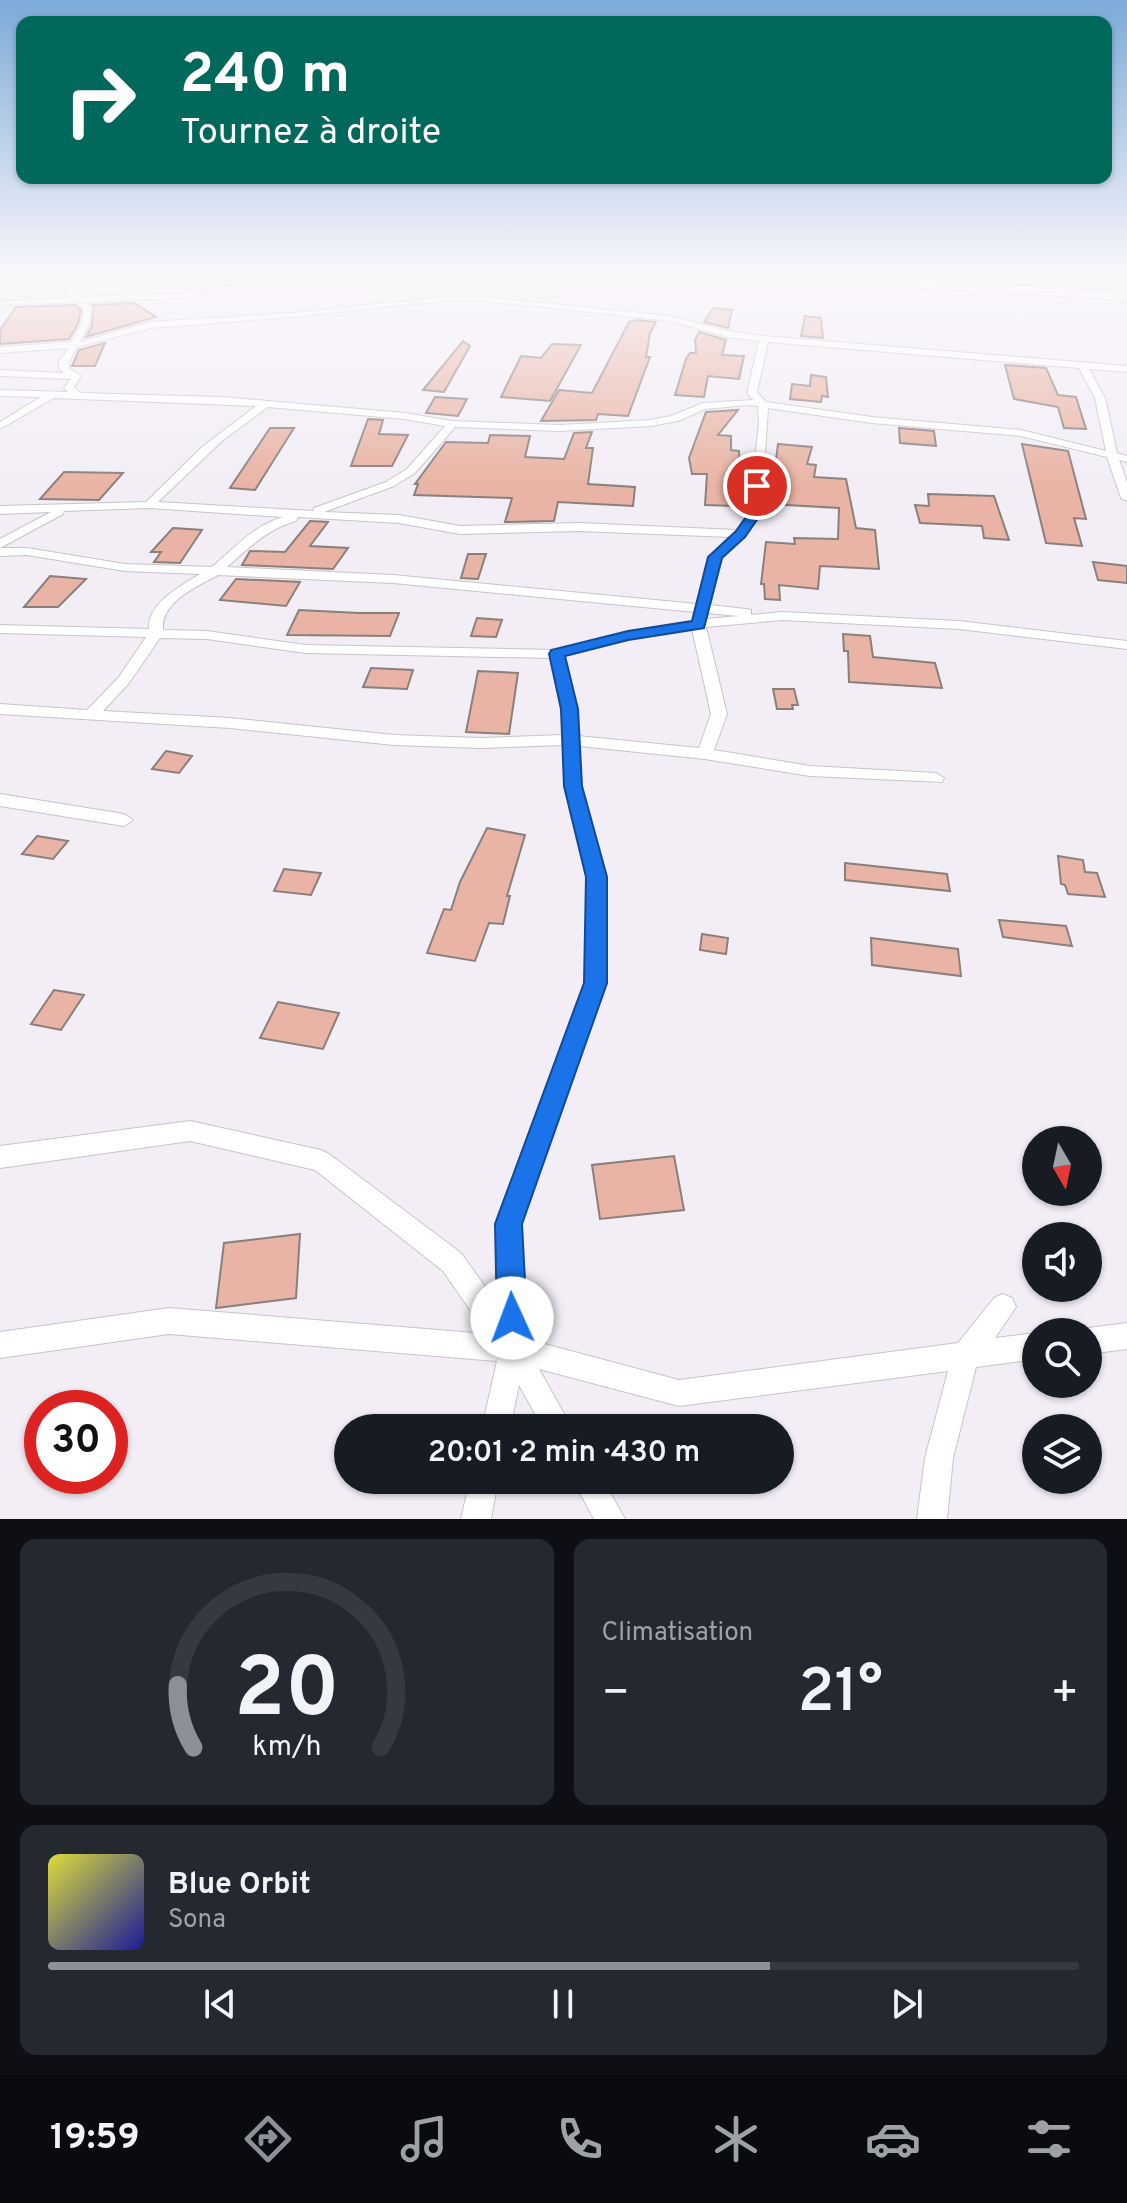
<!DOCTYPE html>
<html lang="fr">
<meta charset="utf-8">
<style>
:root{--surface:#171b24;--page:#242831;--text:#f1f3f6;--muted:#9ea1a6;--line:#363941;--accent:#8c9099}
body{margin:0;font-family:Overpass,sans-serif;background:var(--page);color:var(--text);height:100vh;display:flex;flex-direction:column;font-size:30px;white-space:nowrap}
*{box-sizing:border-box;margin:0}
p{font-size:26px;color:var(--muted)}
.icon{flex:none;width:44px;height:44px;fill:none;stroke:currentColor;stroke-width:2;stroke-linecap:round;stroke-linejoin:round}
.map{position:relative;height:1519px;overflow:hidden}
.side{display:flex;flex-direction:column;gap:20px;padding:20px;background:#0d0f14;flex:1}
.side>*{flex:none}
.guide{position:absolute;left:16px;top:16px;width:1096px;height:168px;border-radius:16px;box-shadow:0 2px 6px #0004;background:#00695c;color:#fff;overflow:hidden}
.needle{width:52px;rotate:171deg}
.fabs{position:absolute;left:1022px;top:1126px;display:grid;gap:16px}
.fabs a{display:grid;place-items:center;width:80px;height:80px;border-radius:50%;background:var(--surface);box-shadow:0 2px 6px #0004;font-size:40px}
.speed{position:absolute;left:24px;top:1390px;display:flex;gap:16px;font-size:40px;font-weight:700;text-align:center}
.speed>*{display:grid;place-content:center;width:104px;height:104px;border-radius:50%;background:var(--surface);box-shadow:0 2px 6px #0004;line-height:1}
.speed .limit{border:12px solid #d22;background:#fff;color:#111}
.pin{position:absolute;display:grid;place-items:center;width:68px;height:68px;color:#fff;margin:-34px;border:4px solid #fff;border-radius:50%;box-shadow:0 2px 8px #0007}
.me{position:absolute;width:88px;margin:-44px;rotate:358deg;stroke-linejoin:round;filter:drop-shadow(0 0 6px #0008)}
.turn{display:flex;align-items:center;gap:28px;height:168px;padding:0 32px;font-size:36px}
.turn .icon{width:104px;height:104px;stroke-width:2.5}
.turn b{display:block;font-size:56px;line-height:68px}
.big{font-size:60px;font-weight:600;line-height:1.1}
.side .widget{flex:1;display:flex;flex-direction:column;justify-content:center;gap:12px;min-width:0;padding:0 28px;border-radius:16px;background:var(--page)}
.side .dial{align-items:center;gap:0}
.dial svg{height:208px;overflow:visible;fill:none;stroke:var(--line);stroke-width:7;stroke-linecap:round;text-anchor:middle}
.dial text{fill:var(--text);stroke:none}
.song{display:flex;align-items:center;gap:24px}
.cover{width:96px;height:96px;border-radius:12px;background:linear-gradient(135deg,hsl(60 70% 55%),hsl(240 70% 35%))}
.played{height:8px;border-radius:4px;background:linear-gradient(90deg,var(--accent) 70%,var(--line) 70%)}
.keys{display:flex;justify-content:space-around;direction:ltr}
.heat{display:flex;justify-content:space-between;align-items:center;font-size:44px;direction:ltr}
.side .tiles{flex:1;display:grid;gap:20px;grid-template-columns:1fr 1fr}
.widget:last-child{grid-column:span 2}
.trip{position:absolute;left:334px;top:1414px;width:460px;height:80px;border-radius:40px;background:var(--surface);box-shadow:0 2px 6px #0004;font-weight:600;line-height:80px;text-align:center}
.dock{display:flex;height:128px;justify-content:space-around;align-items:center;background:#090b0e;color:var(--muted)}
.dock .icon{width:56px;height:56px}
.dock .on{color:var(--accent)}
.dock b{font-size:36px;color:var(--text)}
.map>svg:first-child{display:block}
</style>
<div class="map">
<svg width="1127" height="1519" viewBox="0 0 1127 1519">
<rect width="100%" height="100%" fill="#f3eef6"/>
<path fill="#e9b4a5" stroke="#89807d" stroke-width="2" d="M134,303l22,14 -70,20 6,-11 1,-21z
M75,305l6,5 -3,14 -9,15 -69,5v-14l16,-23z
M713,308l19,2 -4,18 -24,-6z
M805,316l16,2 2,20 -22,-2z
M637,320l19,2 -6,11 -4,24h4l-22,59 -30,-2 -2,6 -55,1 18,-31 33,3 37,-71z
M699,332l27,8 -4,15 22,1 -5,23 -31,-3 -4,21 -29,-2 11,-36 4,-6h6l-1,-13z
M463,341l7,5 -26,46 -21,-2z
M105,343l-10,23h-23l7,-16z
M552,344l29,1 -31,56 -49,-4 20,-41 20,2z
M1005,365l41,3 12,27 18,2 10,32 -22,-1 -6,-21 -44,-8z
M811,375l15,2 2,20 -6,-1 -1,6 -31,-3 2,-15 18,2z
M435,397l32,2 -9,17 -32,-3z
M738,410l-20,25 13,1v14l8,1 1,42 -4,-1 -1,14 -30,-1 2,-31h-15l-3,-16 17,-46z
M368,419l15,1 -4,14 29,1 -16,31h-41z
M270,428h24l-39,62 -25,-2z
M899,428l35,3 2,15 -36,-3z
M592,432l-6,16h7l-5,36 47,3 -2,19 -75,-4 -4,19 -49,1 7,-24 -98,-3 4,-11h-3l31,-42 42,1 2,-8 40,1 -5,21 39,2 10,-26z
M778,444l34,3 -5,17 9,1 -2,12 32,2 10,49 19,2 4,39 -59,-3 -2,23 -39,-4 1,15 -15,-1 -1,-15h-3l5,-42 29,2 -1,-6 44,1 1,-31 -69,-4z
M1022,444l46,7 18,68 -12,-1 8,28 -36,-3z
M64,472l59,1 -24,27 -59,-1z
M928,494l66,2 15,44 -25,-2 -2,-12 -62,-3 -5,-18 14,1z
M310,521l18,1 -18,24 38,2 -15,21 -91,-4 8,-14 35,1z
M173,528l29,2 -22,33 -26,-1 7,-10h-10z
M468,554h18l-8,25 -17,-1z
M1093,562l34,4v17l-29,-3z
M50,576l36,3 -28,28h-34z
M236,579l64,3 -14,24 -66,-6z
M299,610l60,3h40l-9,23 -103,-1z
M477,618l25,2 -6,17 -25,-1z
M843,634l27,2 3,21 62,6 7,25 -93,-6 -1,-31h-4z
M371,668l42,2 -6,19 -44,-2z
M478,671l40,2 -9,61 -43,-2z
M773,689h21l4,16h-6l1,4h-16z
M166,751l26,5 -13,17 -27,-4z
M487,828l38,7 -18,61h3l-7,28 -14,-1 -14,38 -48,-8 17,-44 7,1 9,-28z
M37,836l31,5 -15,18 -31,-5z
M1058,856l25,4 2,12 12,1 8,24 -37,-3 -3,-9 -4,-1z
M845,863l102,11 3,17 -105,-11z
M284,869l37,4 -10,22 -37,-4z
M999,920l67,6 6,20 -69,-9z
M702,934l26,4 -2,16 -26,-4z
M871,938l87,11 3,27 -89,-11z
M54,990l30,5 -23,35 -30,-6z
M278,1002l61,11 -16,36 -63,-11z
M674,1156l10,54 -84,9 -8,-54z
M300,1234l-4,64 -80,10 8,-65z"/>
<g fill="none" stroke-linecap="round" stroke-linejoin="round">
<defs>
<path id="street" d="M275,273h20l-87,16 -12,8 -111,5 7,6 -3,17 -9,17 70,-20 143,-9 151,-16h41l185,19 57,15 37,5 363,30v6l-38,-3 16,29 12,55 10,3v6l-8,-2 8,22v19l-6,-3 -14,-41 -86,-21 -149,-13 -104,-15 -7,106 -17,23 -22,21 -12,47 36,4 5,1v5l31,-3 177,9 168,20v8l-168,-20 -177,-9 -76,7 21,87 -13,36 96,16 126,7 8,5 -2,4 -132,-6 -105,-17 -126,-13 2,40 24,91 1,106 -86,241 6,115 153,41 279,-37 36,-45 9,-4 9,4 4,9 -21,31 41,-5v26l-60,8 -23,91 -6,61h-30l8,-61 23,-87 -269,35 -140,-37 33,59h-29l-24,-43 -9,43h-28l15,-67 -328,-27 -169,24v-26l169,-24 318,26 -44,-63 -128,-101 -125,-29 -190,27v-22l190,-25 131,29 8,4 132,99 38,53 -3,-82 90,-241 1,-106 -22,-91 -2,-41 -82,3 -87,-3 -164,-17 -230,-14v-10l87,6 32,-33 27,-40 -146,-4v-8l149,4c-2,-26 32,-43 51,-55l-75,-3 -98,-16 -27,1v-8h27l98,16 87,3c23,-19 42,-42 71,-50l-134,-9 -85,3 -1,3 -63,34v-9l51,-27 -51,2v-8l146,-4 55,-54 55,-42 -202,-8 -54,31v-7l41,-25 -41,-1v-6l68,2 -4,-4 6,-9 -70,-3v-6l64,3 -5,-4v-7l9,-14 -68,5v-6l71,-5 10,-17 3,-16 -8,-7 -76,3v-4l70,-3 -6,-6 5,-7 11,12 114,-4 12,-8zM444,301h41l185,20 57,16 32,4 -12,52 6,7 -50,3 -32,13 -20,4 -91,5 -108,-4 -47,-8 -184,-16 -141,-4 -6,-6 7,-11 -12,-8v-6l8,-15 74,-19 142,-11zM768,342l311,26 16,30 11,53 -85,-21 -149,-13 -106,-15 -9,-10zM748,405l10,1 1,17 -10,91 -12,16 -158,-7 -119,3 -61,-11 -75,-3 70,-26 21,-13 40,-46 105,4 91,-5 27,-5 27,-12zM268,407l137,12 40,7 -38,43 -21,13 -72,26 -1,3 -155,-9 65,-62zM298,517l101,6 61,11 119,-3 151,6 -20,20 -13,47 -304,-29 -166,-8c22,-19 40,-38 69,-46zM218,575l175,8 302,29 -3,9 -64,11 -71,18 -251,-5 -99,-14 -44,-1c-3,-28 35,-44 55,-55zM708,613l30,3 -32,3zM692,629l19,85 -12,34 -121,-12 -1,-27 -12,-53 63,-16zM160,638l47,1 99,14 245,5 10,51 2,26 -82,3 -87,-3 -164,-17 -127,-7 26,-28z
M0,794l124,20 9,6 -9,6 -124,-20z
M1127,1323v26l-39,5v-22h-9l9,-4z
M470,1480h28l-7,39h-30z
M573,1480h30l22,39h-31z"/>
<path id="primary" d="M736,273h76l315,19v8l-385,-23z"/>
</defs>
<use href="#street" stroke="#c9c3cb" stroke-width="2"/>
<use href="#primary" stroke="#c9c3cb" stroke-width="2"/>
<use href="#street" fill="#fff" fill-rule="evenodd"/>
<use href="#primary" fill="#fff" fill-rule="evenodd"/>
</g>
<linearGradient id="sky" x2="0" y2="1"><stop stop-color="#7caad8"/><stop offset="0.56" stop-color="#faf7fb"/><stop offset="1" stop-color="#faf7fb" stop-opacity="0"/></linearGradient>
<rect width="1127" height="486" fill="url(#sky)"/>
<path fill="#1a73e8" stroke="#114b97" stroke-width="2" d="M752,483l11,3 -2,28 -16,23 -23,21 -18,70 -76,12 -63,16 13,53 4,77 25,91v106l-85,241 5,94 -5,10 -10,4 -10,-4 -5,-10 -2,-94 89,-241 2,-106 -22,-91 -3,-77 -12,-55 2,-4 77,-19 64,-10 16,-64 28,-26 12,-17z"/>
</svg>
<div class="fabs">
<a><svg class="needle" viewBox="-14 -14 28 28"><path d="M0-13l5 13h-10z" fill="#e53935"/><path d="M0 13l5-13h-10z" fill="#9ea1a6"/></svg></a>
<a><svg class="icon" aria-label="sound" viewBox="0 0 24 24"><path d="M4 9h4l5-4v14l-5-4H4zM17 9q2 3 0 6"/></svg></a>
<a><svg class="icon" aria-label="search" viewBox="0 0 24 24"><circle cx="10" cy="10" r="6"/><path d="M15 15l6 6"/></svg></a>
<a><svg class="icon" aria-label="layers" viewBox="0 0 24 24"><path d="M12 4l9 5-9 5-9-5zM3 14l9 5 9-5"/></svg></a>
</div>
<div class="speed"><div class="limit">30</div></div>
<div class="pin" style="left:757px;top:486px;background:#d93025"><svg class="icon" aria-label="arrive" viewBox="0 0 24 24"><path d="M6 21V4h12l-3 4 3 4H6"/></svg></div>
<svg class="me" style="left:512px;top:1318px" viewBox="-20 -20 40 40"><circle r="19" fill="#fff"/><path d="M0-13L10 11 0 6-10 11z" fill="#1a73e8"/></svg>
<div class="trip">20:01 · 2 min · 430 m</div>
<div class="guide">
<div class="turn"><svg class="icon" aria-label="right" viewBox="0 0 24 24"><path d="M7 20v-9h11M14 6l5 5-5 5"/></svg><div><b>240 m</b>Tournez à droite</div></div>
</div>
</div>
<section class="side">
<div class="tiles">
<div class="widget dial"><svg viewBox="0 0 100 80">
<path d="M14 69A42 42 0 1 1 86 69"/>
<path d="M14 69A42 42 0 0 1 8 45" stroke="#8c9099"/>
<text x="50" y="56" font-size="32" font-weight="700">20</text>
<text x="50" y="72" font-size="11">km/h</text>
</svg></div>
<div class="widget"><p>Climatisation</p>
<div class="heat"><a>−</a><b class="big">21°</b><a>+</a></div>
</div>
<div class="widget">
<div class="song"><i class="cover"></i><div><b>Blue Orbit</b><p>Sona</p></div></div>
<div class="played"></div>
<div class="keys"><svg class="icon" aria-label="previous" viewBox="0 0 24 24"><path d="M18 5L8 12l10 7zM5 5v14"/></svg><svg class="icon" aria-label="pause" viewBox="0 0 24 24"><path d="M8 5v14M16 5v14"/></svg><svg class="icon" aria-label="next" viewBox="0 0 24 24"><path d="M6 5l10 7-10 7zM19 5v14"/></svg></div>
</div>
</div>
</section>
<nav class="dock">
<b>19:59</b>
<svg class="icon on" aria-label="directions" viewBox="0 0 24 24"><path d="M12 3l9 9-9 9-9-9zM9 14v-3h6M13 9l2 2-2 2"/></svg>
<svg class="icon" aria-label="music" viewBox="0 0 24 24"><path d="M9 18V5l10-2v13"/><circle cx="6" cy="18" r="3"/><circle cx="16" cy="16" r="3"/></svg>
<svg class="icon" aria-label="phone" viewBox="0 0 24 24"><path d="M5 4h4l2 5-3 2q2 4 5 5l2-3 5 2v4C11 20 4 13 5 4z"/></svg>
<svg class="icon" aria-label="climate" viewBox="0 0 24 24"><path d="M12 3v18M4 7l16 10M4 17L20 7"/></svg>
<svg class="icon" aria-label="car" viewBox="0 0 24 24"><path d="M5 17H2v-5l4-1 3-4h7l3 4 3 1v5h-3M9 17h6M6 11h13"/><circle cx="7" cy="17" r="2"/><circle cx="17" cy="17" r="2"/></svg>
<svg class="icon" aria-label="filters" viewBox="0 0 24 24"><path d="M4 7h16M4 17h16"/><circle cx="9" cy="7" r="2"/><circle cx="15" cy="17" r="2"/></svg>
</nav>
